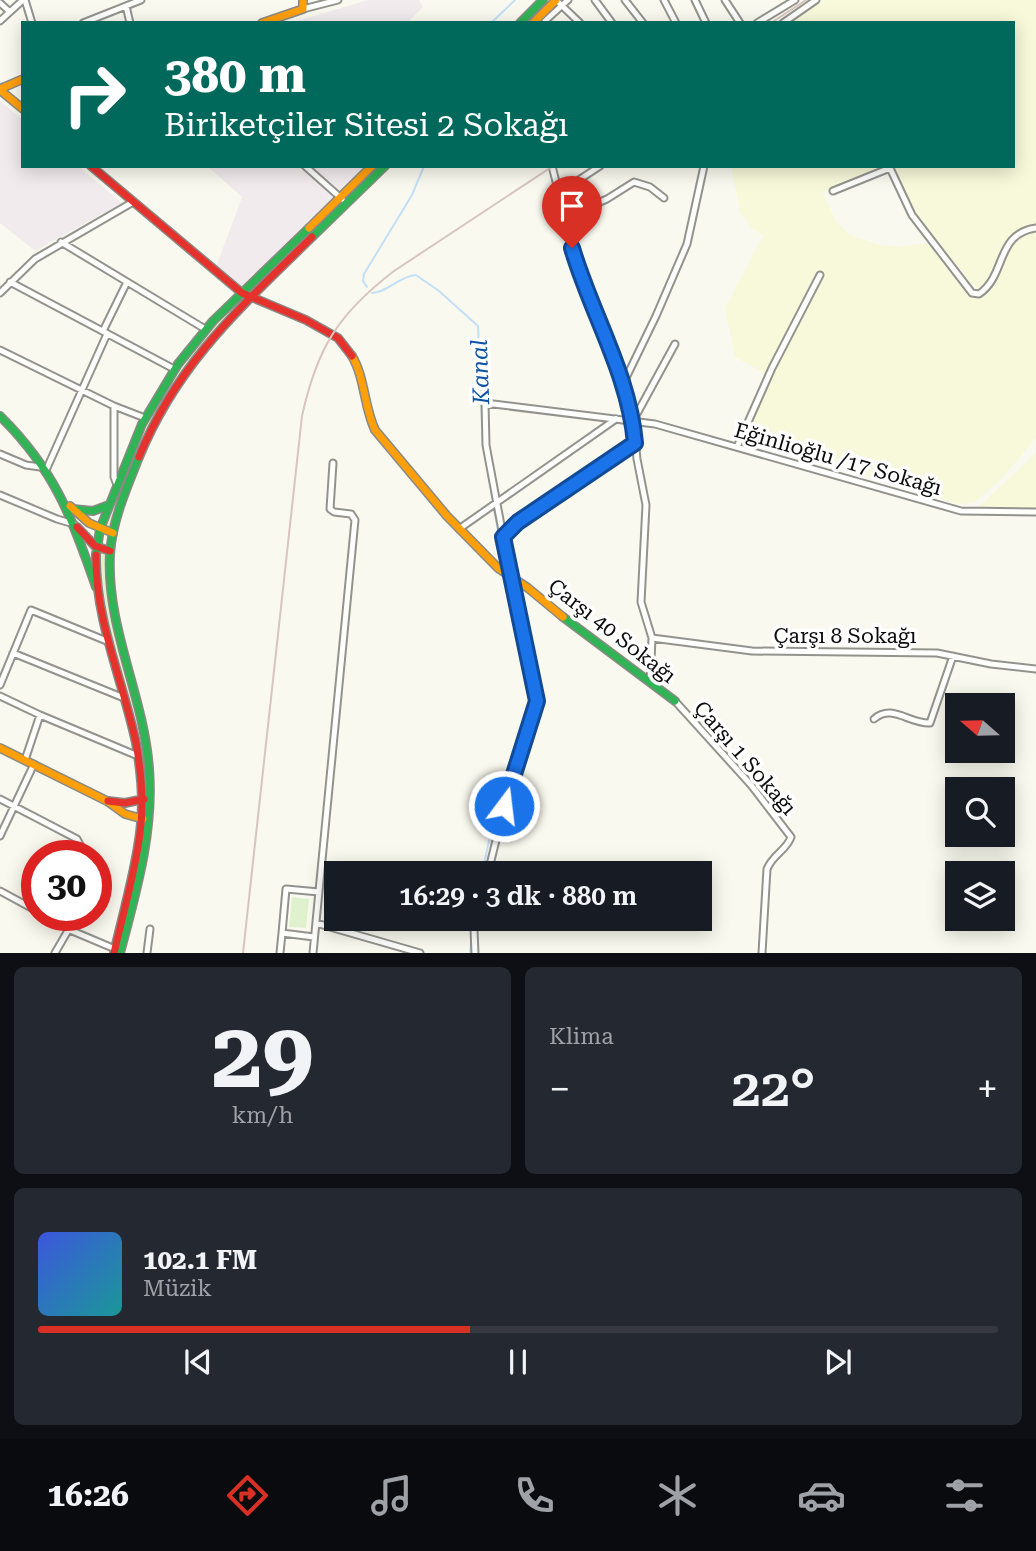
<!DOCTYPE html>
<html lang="tr">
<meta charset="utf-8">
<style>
:root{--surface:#171b24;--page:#242831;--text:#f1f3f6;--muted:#9ea1a6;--line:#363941;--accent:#d93025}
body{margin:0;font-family:"Roboto Serif",serif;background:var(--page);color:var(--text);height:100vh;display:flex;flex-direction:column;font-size:26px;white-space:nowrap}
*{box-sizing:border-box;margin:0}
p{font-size:23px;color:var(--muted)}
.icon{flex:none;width:38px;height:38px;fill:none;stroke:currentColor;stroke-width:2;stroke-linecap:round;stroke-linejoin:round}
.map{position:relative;height:953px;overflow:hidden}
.details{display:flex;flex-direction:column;gap:14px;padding:14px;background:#0d0f14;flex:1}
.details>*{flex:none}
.top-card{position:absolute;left:21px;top:21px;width:994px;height:147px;border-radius:0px;box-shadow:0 4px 18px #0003;background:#00695c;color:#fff;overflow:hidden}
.needle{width:46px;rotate:290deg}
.buttons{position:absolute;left:945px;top:693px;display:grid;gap:14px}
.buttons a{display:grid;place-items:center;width:70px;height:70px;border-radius:0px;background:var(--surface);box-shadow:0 4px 18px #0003;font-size:35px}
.speed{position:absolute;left:21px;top:840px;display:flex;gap:14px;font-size:35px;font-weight:700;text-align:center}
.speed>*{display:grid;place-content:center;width:91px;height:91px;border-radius:50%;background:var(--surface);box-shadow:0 4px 18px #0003;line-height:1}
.speed .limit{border:10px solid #d22;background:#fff;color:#111}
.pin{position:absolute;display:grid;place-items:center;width:60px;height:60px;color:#fff;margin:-72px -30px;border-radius:50% 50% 50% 0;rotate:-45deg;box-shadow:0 0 7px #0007}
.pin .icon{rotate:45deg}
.me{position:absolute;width:77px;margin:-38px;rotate:15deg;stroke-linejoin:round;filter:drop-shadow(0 0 5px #0008)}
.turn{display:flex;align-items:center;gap:24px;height:147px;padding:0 28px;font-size:32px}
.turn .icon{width:91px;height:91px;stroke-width:2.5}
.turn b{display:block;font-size:49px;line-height:60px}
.big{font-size:52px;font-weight:600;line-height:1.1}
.details .tile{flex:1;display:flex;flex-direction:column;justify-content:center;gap:10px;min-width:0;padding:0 24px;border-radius:10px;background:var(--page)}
.details .dial{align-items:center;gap:0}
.dial b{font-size:91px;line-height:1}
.song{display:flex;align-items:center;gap:21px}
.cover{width:84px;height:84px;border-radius:10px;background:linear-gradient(135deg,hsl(230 70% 55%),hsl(180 70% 35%))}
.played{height:7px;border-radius:4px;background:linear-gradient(90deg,var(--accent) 45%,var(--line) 45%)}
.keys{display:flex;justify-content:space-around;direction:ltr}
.heat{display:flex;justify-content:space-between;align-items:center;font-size:38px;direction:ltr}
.details .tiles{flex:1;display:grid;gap:14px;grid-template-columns:1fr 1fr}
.tile:last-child{grid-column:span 2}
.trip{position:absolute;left:324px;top:861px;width:388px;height:70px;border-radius:0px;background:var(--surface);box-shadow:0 4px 18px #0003;font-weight:600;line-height:70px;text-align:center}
.tab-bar{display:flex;height:112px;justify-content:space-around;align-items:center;background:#090b0e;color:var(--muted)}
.tab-bar .icon{width:49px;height:49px}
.tab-bar .selected{color:var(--accent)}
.tab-bar b{font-size:32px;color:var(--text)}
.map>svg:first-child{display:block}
</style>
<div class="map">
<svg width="1036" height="953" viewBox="0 0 1036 953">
<rect width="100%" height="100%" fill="#faf9ef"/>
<path fill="#f2ebed" d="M368,0h51l4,7 -16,16h-117z
M0,101l23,19v46h55l44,37 -87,48 -35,-28z
M207,166h158l-124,121 -25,-20 26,-70z"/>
<path fill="#f8f8da" d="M823,0h213v225l-18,5 -11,10 -22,45 -7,3 -7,-5 -56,-71 -21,-46h119v-143h-223z
M731,166h150l-58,27 13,29 14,13 30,10 17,2 31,-4 38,50 11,5 6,-2 8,-8 24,-48 10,-7 11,-2v207l-33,39 -27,24 -12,3 -9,-1 -212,-64 27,-63 -35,-19 -10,-49 38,-72 -12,-9 -11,-15z
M1036,453v55l-57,-1z"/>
<path fill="#e0f2cd" d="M242,297l2,2c-74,71 -101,133 -134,229l-5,-3c13,-31 23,-64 38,-95 24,-51 59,-94 99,-133z
M101,554l4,1c4,82 38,158 42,240h-2c-1,-23 -4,-46 -9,-69 -8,-34 -44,-146 -35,-172z
M292,897l17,2 -3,29 -17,-1z"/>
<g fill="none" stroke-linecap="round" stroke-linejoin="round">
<path stroke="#c3dff7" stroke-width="2" d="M491,23l24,-23
M367,287l-4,-6 1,-7 48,-79 12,-29
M372,293c15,0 27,-17 44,-18l23,16 39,35 5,117 10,59
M494,510l12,59
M482,873l9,-41 18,-61 17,-48 5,-24 -23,-119
M470,953l3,-34"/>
<defs>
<path id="street" d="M25,0l7,23
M556,0l24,23
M595,0l17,23
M625,0l18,23
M664,0l12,23
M695,0l11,23
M725,0l15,23
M0,3l10,9
M126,6l4,17
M303,9l35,-9
M0,21l23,-21
M545,21l23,-21
M83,23l58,-23
M757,23l38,-23
M783,23l33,-23
M305,166l37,33
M552,166l23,91 39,103 19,61 4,38 9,46 -5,97 11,36 -2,44
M889,166l23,49 60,78 7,1c28,-19 16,-60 57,-66
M833,191l57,-23
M559,193l41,-27
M565,217l42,-18 27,-17 16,5 14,11
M61,242l144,87
M10,282l164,87
M0,293l35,-34 98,-57
M103,331l24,-49
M0,350l114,56v71l3,8
M623,384l33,-68 31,-72 17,-78
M114,406l31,12
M633,421l42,-77
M737,447l35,-79 48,-93
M0,454l26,11 21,3 60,-134
M0,495l57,24 17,5
M459,529l157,-110
M503,537l15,-15 117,-79
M652,638l100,13 185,2 54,11 45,5
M13,653l111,45
M0,685l31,-75 78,32
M0,696l40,19 98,41
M675,701l76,84 40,52c-4,13 -18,17 -24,32l-5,84
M874,719c18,-16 35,5 56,4l23,-67
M25,760l15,-45
M0,799l77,40 9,17
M0,836l34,-72
M488,873l22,-90 27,-82 -23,-122 -8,-27 -20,-107 -1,-42 170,21 306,87 75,1
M0,891l37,20
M45,915l25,15 45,19
M316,923l104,30
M314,937l-32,-4 4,-44 33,3
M55,953l22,-38
M147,953l3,-24
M280,953l2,-20
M313,953l42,-433 -4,-6 -17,-2 -4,-3 3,-46
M475,953l-1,-23 3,-11"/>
<path id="fast" d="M520,23l23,-23
M312,237l73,-71
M0,416c54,53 72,101 96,171
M73,509l20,2 16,-6
M96,555l4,-26 42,-105 36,-60 35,-43 96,-93
M563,617l112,84
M120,953c16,-61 34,-121 29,-184 -5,-73 -43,-141 -39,-215 2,-33 17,-67 29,-97"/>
<path id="slow" d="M262,23l41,-14v-9
M533,23l23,-23
M0,89l23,-10
M0,90l23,19
M309,228l63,-62
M352,356c13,22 12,51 23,74l72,86 51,52 30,20 35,29
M70,506l19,17 24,10
M0,748l107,53 18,13 18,5"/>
<path id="jam" d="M91,166l151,127 64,27 32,18 14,18
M139,457c39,-95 102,-150 173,-220
M77,527l18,19 15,5
M96,555c-1,65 27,126 40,188 5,28 8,62 4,90 -5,40 -17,81 -26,120
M108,801l17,2 19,-4"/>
</defs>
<use href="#street" stroke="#93938e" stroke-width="9"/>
<use href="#fast" stroke="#8a8985" stroke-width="10"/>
<use href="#slow" stroke="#8a8985" stroke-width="10"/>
<use href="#jam" stroke="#8a8985" stroke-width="10"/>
<use href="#street" stroke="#fefefd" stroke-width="5"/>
<use href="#fast" stroke="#30b455" stroke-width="7"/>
<use href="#slow" stroke="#ff9f0a" stroke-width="7"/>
<use href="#jam" stroke="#e5322d" stroke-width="7"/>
<path stroke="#d8c4c1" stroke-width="2" d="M771,23l35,-23
M243,953l59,-537c15,-68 36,-102 92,-145l159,-105"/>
</g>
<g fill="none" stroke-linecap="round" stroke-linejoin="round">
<defs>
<path id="route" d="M504,806l33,-105 -34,-164 15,-15 117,-79c-6,-69 -44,-130 -63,-195"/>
</defs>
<use href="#route" stroke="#114b97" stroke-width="18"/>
<use href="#route" stroke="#1a73e8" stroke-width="12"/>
</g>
<g text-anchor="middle" stroke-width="7" stroke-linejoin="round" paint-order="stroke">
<g font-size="21" fill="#0c0c0c" stroke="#fff">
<text transform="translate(838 459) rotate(16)" y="7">Eğinlioğlu /17 Sokağı</text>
<text transform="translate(612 631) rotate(38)" y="7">Çarşı 40 Sokağı</text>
<text x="845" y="643">Çarşı 8 Sokağı</text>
<text transform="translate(745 758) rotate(49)" y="7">Çarşı 1 Sokağı</text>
</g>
<g font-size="23" font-style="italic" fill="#0d53a5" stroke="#fff">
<text transform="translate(480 372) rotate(-92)" y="8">Kanal</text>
</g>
</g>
</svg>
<div class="buttons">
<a><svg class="needle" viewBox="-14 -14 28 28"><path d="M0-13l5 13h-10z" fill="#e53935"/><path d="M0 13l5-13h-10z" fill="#9ea1a6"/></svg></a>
<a><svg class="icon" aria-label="search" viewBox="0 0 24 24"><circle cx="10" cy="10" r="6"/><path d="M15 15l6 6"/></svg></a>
<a><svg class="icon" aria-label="layers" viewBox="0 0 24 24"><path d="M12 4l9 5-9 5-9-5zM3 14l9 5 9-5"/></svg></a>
</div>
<div class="speed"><div class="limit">30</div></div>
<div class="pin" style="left:572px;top:248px;background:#d93025"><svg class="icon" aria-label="arrive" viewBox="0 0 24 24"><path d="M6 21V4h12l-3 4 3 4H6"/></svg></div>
<svg class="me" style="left:504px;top:806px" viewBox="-20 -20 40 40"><circle r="17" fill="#1a73e8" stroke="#fff" stroke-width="3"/><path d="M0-11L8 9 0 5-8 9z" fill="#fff"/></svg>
<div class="trip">16:29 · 3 dk · 880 m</div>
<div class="top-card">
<div class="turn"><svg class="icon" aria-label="right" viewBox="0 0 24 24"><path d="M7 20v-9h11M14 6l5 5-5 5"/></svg><div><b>380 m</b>Biriketçiler Sitesi 2 Sokağı</div></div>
</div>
</div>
<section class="details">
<div class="tiles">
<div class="tile dial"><b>29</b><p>km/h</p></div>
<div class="tile"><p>Klima</p>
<div class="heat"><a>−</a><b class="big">22°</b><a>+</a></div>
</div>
<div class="tile">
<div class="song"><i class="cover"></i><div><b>102.1 FM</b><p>Müzik</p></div></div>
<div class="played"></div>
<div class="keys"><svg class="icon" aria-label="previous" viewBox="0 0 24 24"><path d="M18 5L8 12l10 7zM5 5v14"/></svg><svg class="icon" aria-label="pause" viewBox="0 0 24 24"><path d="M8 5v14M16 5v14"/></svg><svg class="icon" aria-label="next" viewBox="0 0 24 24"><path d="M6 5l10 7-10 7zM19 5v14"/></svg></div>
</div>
</div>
</section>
<nav class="tab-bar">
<b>16:26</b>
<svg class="icon selected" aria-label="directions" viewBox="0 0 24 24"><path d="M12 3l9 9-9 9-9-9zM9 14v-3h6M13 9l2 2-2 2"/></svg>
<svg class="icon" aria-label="music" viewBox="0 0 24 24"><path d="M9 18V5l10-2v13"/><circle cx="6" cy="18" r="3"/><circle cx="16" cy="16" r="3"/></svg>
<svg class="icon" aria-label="phone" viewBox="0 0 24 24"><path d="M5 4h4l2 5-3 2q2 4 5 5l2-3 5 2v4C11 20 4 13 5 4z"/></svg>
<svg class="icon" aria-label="climate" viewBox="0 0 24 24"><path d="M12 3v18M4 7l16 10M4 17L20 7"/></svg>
<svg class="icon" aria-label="car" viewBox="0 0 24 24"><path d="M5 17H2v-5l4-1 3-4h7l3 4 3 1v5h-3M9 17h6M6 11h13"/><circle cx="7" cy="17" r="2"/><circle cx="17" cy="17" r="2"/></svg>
<svg class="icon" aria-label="filters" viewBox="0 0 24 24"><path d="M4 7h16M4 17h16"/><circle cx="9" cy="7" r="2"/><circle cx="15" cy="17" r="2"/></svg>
</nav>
